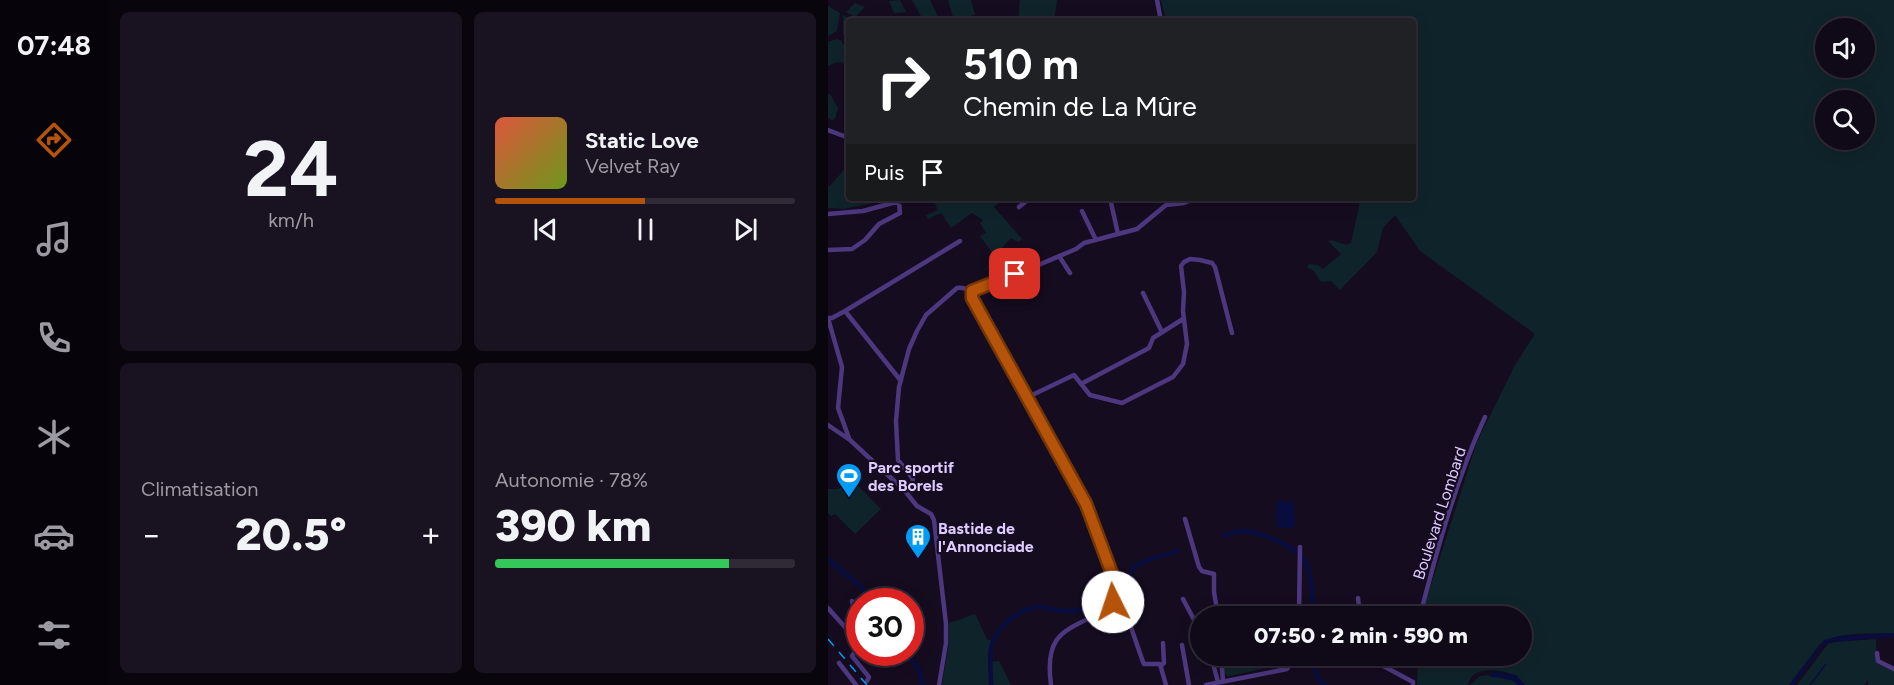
<!DOCTYPE html>
<html lang="fr">
<meta charset="utf-8">
<style>
:root{--surface:#100918;--page:#191221;--text:#f1f3f6;--muted:#9c9aa2;--line:#302a37;--accent:#b45309}
body{margin:0;font-family:Figtree,sans-serif;background:var(--page);color:var(--text);height:100vh;display:flex;flex-direction:column;font-size:22px;white-space:nowrap}
*{box-sizing:border-box;margin:0}
p{font-size:20px;color:var(--muted)}
.icon{flex:none;width:33px;height:33px;fill:none;stroke:currentColor;stroke-width:2;stroke-linecap:round;stroke-linejoin:round}
.map{position:relative;flex:1;overflow:hidden}
.sheet{display:flex;flex-direction:column;gap:12px;padding:12px;background:#09050d;width:720px}
.sheet>*{flex:none}
.hud{position:absolute;left:18px;top:18px;width:570px;height:183px;border-radius:6px;box-shadow:0 3px 15px #0003,0 0 0 2px var(--line);background:#202124;color:#fff;overflow:hidden}
.controls{position:absolute;left:987px;top:18px;display:grid;gap:12px}
.controls a{display:grid;place-items:center;width:60px;height:60px;border-radius:50%;background:var(--surface);box-shadow:0 3px 15px #0003,0 0 0 2px var(--line);font-size:30px}
.speed{position:absolute;left:18px;top:588px;display:flex;gap:12px;font-size:30px;font-weight:700;text-align:center}
.speed>*{display:grid;place-content:center;width:78px;height:78px;border-radius:50%;background:var(--surface);box-shadow:0 3px 15px #0003,0 0 0 2px var(--line);line-height:1}
.speed .limit{border:9px solid #d22;background:#fff;color:#111}
.pin{position:absolute;display:grid;place-items:center;width:51px;height:51px;color:#fff;margin:-26px;border-radius:12px;box-shadow:0 3px 9px #0006}
.me{position:absolute;width:66px;margin:-33px;rotate:356deg;stroke-linejoin:round;filter:drop-shadow(0 0 4px #0008)}
.turn{display:flex;align-items:center;gap:21px;height:126px;padding:0 18px;font-size:27px}
.turn .icon{width:78px;height:78px;stroke-width:2.5}
.turn b{display:block;font-size:42px;line-height:51px}
.then{display:flex;align-items:center;height:57px;padding:0 18px;background:#0003;gap:12px;font-size:22px}
.big{font-size:45px;font-weight:800;line-height:1.1}
.sheet .tile{flex:1;display:flex;flex-direction:column;justify-content:center;gap:9px;min-width:0;padding:0 21px;border-radius:9px;background:var(--page)}
.sheet .dial{align-items:center;gap:0}
.dial b{font-size:78px;line-height:1}
.song{display:flex;align-items:center;gap:18px}
.cover{width:72px;height:72px;border-radius:9px;background:linear-gradient(135deg,hsl(10 70% 55%),hsl(80 70% 35%))}
.played{height:6px;border-radius:3px;background:linear-gradient(90deg,var(--accent) 50%,var(--line) 50%)}
.keys{display:flex;justify-content:space-around;direction:ltr}
.heat{display:flex;justify-content:space-between;align-items:center;font-size:33px;direction:ltr}
.charge{height:9px;border-radius:4px;background:linear-gradient(90deg,#34c759 78%,var(--line) 0)}
.sheet .tiles{flex:1;display:grid;gap:12px;grid-template-columns:repeat(2,1fr)}
.trip{position:absolute;left:362px;top:606px;width:342px;height:60px;border-radius:30px;background:var(--surface);box-shadow:0 3px 15px #0003,0 0 0 2px var(--line);font-weight:800;line-height:60px;text-align:center}
main{display:flex;flex:1;min-height:0}
.tab-bar{display:flex;flex-direction:column;width:108px;justify-content:space-around;align-items:center;background:#06040a;color:var(--muted)}
.tab-bar .icon{width:42px;height:42px}
.tab-bar .current{color:var(--accent)}
.tab-bar b{font-size:27px;color:var(--text)}
.map>svg:first-child{display:block}
</style>
<main>
<nav class="tab-bar">
<b>07:48</b>
<svg class="icon current" aria-label="directions" viewBox="0 0 24 24"><path d="M12 3l9 9-9 9-9-9zM9 14v-3h6M13 9l2 2-2 2"/></svg>
<svg class="icon" aria-label="music" viewBox="0 0 24 24"><path d="M9 18V5l10-2v13"/><circle cx="6" cy="18" r="3"/><circle cx="16" cy="16" r="3"/></svg>
<svg class="icon" aria-label="phone" viewBox="0 0 24 24"><path d="M5 4h4l2 5-3 2q2 4 5 5l2-3 5 2v4C11 20 4 13 5 4z"/></svg>
<svg class="icon" aria-label="climate" viewBox="0 0 24 24"><path d="M12 3v18M4 7l16 10M4 17L20 7"/></svg>
<svg class="icon" aria-label="car" viewBox="0 0 24 24"><path d="M5 17H2v-5l4-1 3-4h7l3 4 3 1v5h-3M9 17h6M6 11h13"/><circle cx="7" cy="17" r="2"/><circle cx="17" cy="17" r="2"/></svg>
<svg class="icon" aria-label="filters" viewBox="0 0 24 24"><path d="M4 7h16M4 17h16"/><circle cx="9" cy="7" r="2"/><circle cx="15" cy="17" r="2"/></svg>
</nav>
<section class="sheet">
<div class="tiles">
<div class="tile dial"><b>24</b><p>km/h</p></div>
<div class="tile">
<div class="song"><i class="cover"></i><div><b>Static Love</b><p>Velvet Ray</p></div></div>
<div class="played"></div>
<div class="keys"><svg class="icon" aria-label="previous" viewBox="0 0 24 24"><path d="M18 5L8 12l10 7zM5 5v14"/></svg><svg class="icon" aria-label="pause" viewBox="0 0 24 24"><path d="M8 5v14M16 5v14"/></svg><svg class="icon" aria-label="next" viewBox="0 0 24 24"><path d="M6 5l10 7-10 7zM19 5v14"/></svg></div>
</div>
<div class="tile"><p>Climatisation</p>
<div class="heat"><a>−</a><b class="big">20.5°</b><a>+</a></div>
</div>
<div class="tile"><p>Autonomie · 78%</p><b class="big">390 km</b><div class="charge"></div></div>
</div>
</section>
<div class="map">
<svg width="1066" height="685" viewBox="0 0 1066 685">
<rect width="100%" height="100%" fill="#150c20"/>
<path fill="#0f242a" fill-rule="evenodd" d="M72,0l6,12 -12,1 -5,-12z
M84,0h18l10,21h-22l-1,-3 4,-2z
M120,0h23l4,15 -21,5z
M192,0h37l-3,21h-36z
M333,0h733v633c-21,1 -57,-2 -74,11l-31,41h-264c-8,-14 -40,-20 -53,-9 -2,2 -3,7 -4,9h-51l1,-29h103v-40h-100l56,-174 38,-77 20,-31 -115,-83 -25,-36 -12,13 -6,24 -37,38 -9,-9 -10,1 -7,-11 -7,-4 2,-3 8,1 6,4 18,-15 -13,-13 4,-1 14,5 5,-2 10,-45h52v-177h-247zM998,28h38v40h-38zM998,100h38v40h-38z
M27,3l10,4 -10,10 -9,-5z
M0,6l12,7 -3,18 -9,5z
M15,15l10,6h-4v23l-6,-10z
M9,39l5,2v3l5,1 -2,18 -8,-1 -9,4v-24z
M2,94l8,14 -3,11 -3,1 -4,-2v-23z
M20,165l1,33h46l-51,11 -16,-1v-23l2,1z
M114,198h62l-10,9 28,32 -4,3 -7,-4 -9,10 3,6 -2,1 1,3 -21,13 13,-13 -16,-22 6,-3 -6,-10 3,-3 -11,-7 -21,15 -10,-15 -13,6 -2,-4 12,-5 -3,-6z
M23,482l5,2 25,25 -26,25 -20,-20 -4,2 -3,-3v-24h10z
M468,608v8h-40z
M147,614l12,25 7,3 -3,7v13l8,-1 12,24h-69l7,-42v-20z
M1048,639v22l18,10v14h-26v-5l-4,5h-67l31,-41 7,-2z
M394,656h71l-2,2 -5,2 -1,4 -56,12 -5,-2z
M660,675l26,6 4,4h-48l10,-9z"/>
<path fill="#080d3d" d="M452,500l14,3 1,22 -2,3h-16l-1,-13 1,-13z
M1066,633v4l-64,5 -8,5 -28,38h-5l35,-45 15,-4z
M663,671l25,4 9,10h-7c-7,-8 -17,-7 -27,-8z"/>
<g fill="none" stroke-linecap="round" stroke-linejoin="round">
<path stroke="#080d3d" stroke-width="1.5" d="M982,685l16,-21"/>
<path stroke="#080d3d" stroke-width="4.5" d="M396,536c6,-2 12,-5 18,-5 20,1 57,16 65,34 7,16 3,35 8,51
M0,559l33,28 10,15
M79,652l12,18 4,15
M490,656c-4,13 -5,21 8,29
M163,685c0,-12 -2,-25 0,-37 4,-20 27,-39 46,-41 11,-1 21,5 32,4 17,0 38,-9 53,-17 16,-7 3,-19 12,-27 8,-7 33,-12 44,-16"/>
<path stroke="#4d377f" stroke-width="4.5" d="M329,0l4,21
M0,130l21,8
M191,207l11,-9
M254,211l14,29
M0,214l35,-3 48,-13
M290,234l19,-5 29,-24 18,-2 12,-5
M0,250l24,-1 13,-9 14,-16 21,-11 -1,-11
M231,256l11,17
M144,291v7l114,206 28,75 -1,23 -1,4c-40,25 -69,20 -61,79
M315,293l19,39
M17,311l56,70
M0,318h4l13,-7 115,-70
M0,318l14,49 -4,41 11,30
M253,384l68,-36 4,-10 30,-19
M200,397l46,-22 16,20 32,8 51,-26 10,-13 4,-20 -4,-33 1,-19 -3,-26 3,-4 6,-3 10,1 12,3 3,4 17,66
M0,425l22,15 55,51 12,15 14,8 3,6 12,104v19l-7,42
M77,491l7,-7 1,-5 -15,-19 -2,-39 3,-34 10,-38 8,-18 9,-16 31,-27c8,-2 13,4 20,3l99,-42 8,-6 34,-9 -8,-36
M357,519l14,48 3,4 12,3v18l4,24
M287,581l28,81 1,2h16l6,21
M530,598l2,18
M355,599l17,32
M24,601l3,13
M41,602l8,-6
M0,608l32,36
M471,616l1,-69
M588,616l6,-8c17,-65 35,-131 63,-191
M17,626l15,-16
M32,644l-8,12 17,21 -2,4
M354,645l7,40
M1049,653l1,8 16,8
M383,656l7,26
M393,656l2,25
M545,656l1,5 39,21v3
M11,663l17,22
M333,666l3,-3 -1,-20
M378,685l81,-16 10,-13"/>
<path stroke="#009bf6" stroke-width="1.5" stroke-dasharray="9 8" stroke-linecap="butt" d="M0,639l39,46"/>
</g>
<g fill="none" stroke-linecap="round" stroke-linejoin="round">
<defs>
<path id="route" d="M187,274l-43,17v7l114,206 28,75 -1,23"/>
</defs>
<use href="#route" stroke="#753606" stroke-width="15"/>
<use href="#route" stroke="#b45309" stroke-width="10"/>
</g>
<defs>
<symbol id="stadium-pin" viewBox="-11 -11 22 30"><path d="M0 17L-7.5 6A9.5 9.5 0 1 1 7.5 6Z" fill="#009bf6" stroke="#150c20"/><path d="M0-5a6.5 5 0 1 0 0 10a6.5 5 0 1 0 0-10ZM-3.5-1.8h7v3.6h-7Z" fill="#fff"/></symbol>
<symbol id="building-pin" viewBox="-11 -11 22 30"><path d="M0 17L-7.5 6A9.5 9.5 0 1 1 7.5 6Z" fill="#009bf6" stroke="#150c20"/><path d="M-4-6H4V6H1V3H-1V6H-4ZM-2.5-4.3h1.7v1.8h-1.7ZM.8-4.3h1.7v1.8H.8ZM-2.5-1h1.7V.8h-1.7ZM.8-1h1.7V.8H.8Z" fill="#fff"/></symbol>
</defs>
<g fill-rule="evenodd">
<use href="#stadium-pin" x="6" y="461" width="30" height="40"/>
<use href="#building-pin" x="75" y="522" width="30" height="40"/>
</g>
<g text-anchor="middle" stroke-width="4.5" stroke-linejoin="round" paint-order="stroke">
<g font-size="16" font-weight="bold" fill="#dfcbff" stroke="#150c20" text-anchor="start">
<text x="40" y="473">Parc sportif<tspan x="40" dy="18">des Borels</tspan></text>
<text x="110" y="534">Bastide de<tspan x="110" dy="18">l'Annonciade</tspan></text>
</g>
<g font-size="16" fill="#dfcbff" stroke="#150c20">
<text transform="translate(611 513) rotate(-72)" y="6">Boulevard Lombard</text>
</g>
</g>
</svg>
<div class="controls">
<a><svg class="icon" aria-label="sound" viewBox="0 0 24 24"><path d="M4 9h4l5-4v14l-5-4H4zM17 9q2 3 0 6"/></svg></a>
<a><svg class="icon" aria-label="search" viewBox="0 0 24 24"><circle cx="10" cy="10" r="6"/><path d="M15 15l6 6"/></svg></a>
</div>
<div class="speed"><div class="limit">30</div></div>
<div class="pin" style="left:187px;top:274px;background:#d93025"><svg class="icon" aria-label="arrive" viewBox="0 0 24 24"><path d="M6 21V4h12l-3 4 3 4H6"/></svg></div>
<svg class="me" style="left:285px;top:602px" viewBox="-20 -20 40 40"><circle r="19" fill="#fff"/><path d="M0-13L10 11 0 6-10 11z" fill="#b45309"/></svg>
<div class="trip">07:50 · 2 min · 590 m</div>
<div class="hud">
<div class="turn"><svg class="icon" aria-label="right" viewBox="0 0 24 24"><path d="M7 20v-9h11M14 6l5 5-5 5"/></svg><div><b>510 m</b>Chemin de La Mûre</div></div>
<div class="then">Puis<svg class="icon" aria-label="arrive" viewBox="0 0 24 24"><path d="M6 21V4h12l-3 4 3 4H6"/></svg></div>
</div>
</div>
</main>
